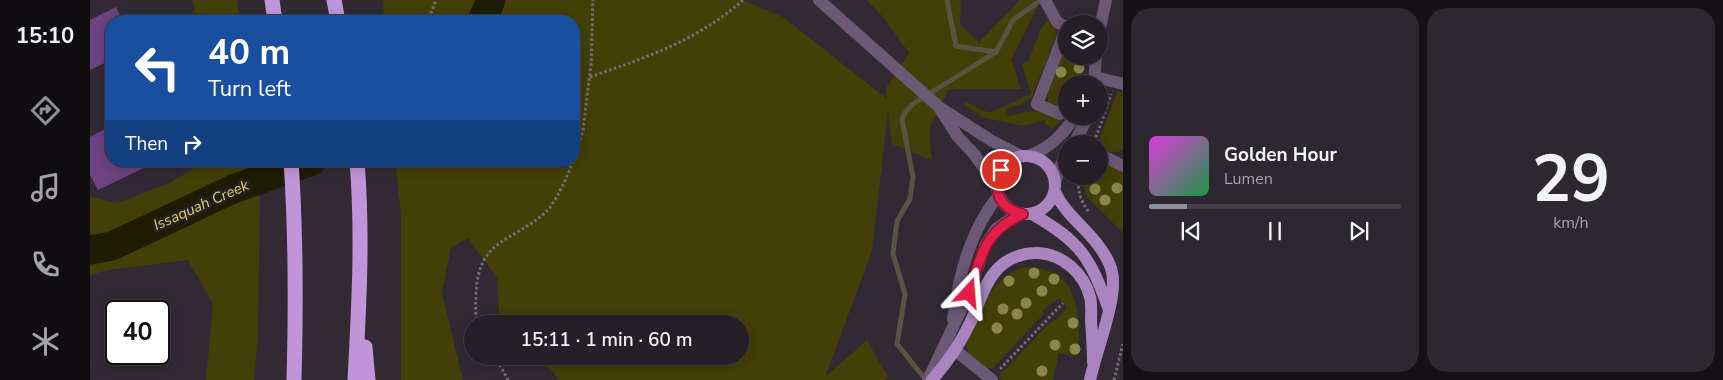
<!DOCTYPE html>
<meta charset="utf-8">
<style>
:root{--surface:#252027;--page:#2d282f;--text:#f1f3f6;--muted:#a3a3a7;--line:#423e44;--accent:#8c9099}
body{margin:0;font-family:"Nunito Sans",sans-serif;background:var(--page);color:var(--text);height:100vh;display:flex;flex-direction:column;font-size:19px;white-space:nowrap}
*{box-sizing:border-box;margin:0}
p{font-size:16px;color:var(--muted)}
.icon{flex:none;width:28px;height:28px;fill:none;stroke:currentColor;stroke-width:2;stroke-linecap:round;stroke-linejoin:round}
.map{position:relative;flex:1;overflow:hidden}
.panel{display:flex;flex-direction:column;gap:8px;padding:8px;background:#141215;width:600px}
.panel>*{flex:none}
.top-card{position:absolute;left:15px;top:15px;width:475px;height:152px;border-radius:20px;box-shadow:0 2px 12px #0003,0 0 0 1px var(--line);background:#1a4fa0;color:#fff;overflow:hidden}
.controls{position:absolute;left:968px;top:15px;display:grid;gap:10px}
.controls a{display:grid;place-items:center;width:50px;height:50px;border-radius:50%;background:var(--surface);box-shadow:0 2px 12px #0003,0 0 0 1px var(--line);font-size:25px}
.speed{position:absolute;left:15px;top:300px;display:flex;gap:10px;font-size:25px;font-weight:700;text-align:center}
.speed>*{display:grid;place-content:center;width:65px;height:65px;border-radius:50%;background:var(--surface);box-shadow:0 2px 12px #0003,0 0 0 1px var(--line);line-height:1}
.speed .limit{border:2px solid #111;border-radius:8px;background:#fff;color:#111}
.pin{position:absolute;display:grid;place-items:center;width:42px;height:42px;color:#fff;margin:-21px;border:2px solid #fff;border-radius:50%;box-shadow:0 1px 5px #0007}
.me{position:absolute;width:55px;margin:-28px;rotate:19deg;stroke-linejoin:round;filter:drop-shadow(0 0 4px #0008)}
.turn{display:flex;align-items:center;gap:18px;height:105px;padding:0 20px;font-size:22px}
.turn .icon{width:65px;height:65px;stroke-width:2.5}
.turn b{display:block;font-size:35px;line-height:42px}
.then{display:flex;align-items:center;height:48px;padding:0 20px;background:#0003;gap:10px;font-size:19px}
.panel .card{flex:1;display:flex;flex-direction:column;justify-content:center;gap:8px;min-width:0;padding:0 18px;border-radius:20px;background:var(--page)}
.panel .dial{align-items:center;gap:0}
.dial b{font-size:65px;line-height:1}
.song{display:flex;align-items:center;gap:15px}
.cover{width:60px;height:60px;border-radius:8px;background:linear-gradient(135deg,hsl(300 70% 55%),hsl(140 70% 35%))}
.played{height:5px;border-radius:2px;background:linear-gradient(90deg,var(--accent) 15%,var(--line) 15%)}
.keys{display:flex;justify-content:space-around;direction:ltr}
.panel .tiles{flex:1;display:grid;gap:8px;grid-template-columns:repeat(2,1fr)}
.trip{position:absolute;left:374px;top:315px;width:285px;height:50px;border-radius:25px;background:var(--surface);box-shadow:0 2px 12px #0003,0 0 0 1px var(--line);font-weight:600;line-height:50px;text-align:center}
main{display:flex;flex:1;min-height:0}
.tab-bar{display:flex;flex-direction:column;width:90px;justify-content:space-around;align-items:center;background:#0f0d10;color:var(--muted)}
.tab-bar .icon{width:35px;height:35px}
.tab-bar .current{color:var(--accent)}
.tab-bar b{font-size:22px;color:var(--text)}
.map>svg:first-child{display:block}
</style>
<main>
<nav class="tab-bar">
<b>15:10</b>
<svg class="icon current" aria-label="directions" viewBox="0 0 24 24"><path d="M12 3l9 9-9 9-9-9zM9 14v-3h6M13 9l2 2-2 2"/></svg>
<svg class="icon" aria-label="music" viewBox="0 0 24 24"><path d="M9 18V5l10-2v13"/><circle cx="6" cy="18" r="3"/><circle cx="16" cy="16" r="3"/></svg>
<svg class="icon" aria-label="phone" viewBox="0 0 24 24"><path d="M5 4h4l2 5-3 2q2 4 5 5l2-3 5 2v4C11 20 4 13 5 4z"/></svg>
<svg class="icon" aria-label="climate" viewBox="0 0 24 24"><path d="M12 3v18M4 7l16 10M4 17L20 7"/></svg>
</nav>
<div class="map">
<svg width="1033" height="380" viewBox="0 0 1033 380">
<rect width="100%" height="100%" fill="#312a34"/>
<path fill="#423f07" d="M103,0h44l3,21h-49l4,-13z
M293,0h359l41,17 104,82 -1,-11 23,-35 -26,-36 -16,-17h94l-1,24 19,18 41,-42h15l3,6 -27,54 10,29h-72l-20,40 3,31 -40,-16 -4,-32 -16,139 -47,126 42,-37 21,37 -3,3h-326l-8,-10 -21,-14h210v-32h-240l-3,-46 -29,-40 -17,10 -9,45 21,87h-62v-166l-6,-53h179v-140h-190z
M959,19l8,12v3l-25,63 -10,7 -16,5 2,7 17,-4 15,-1 9,-8 -3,-8 20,-53v14h20l-5,28h-15c0,22 5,30 -14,46l-7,-7 1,-2 -1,-1 -22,6 -41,-9 -18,-12 2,-3 23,11 42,-19 -9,-30 7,-4 12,-32z
M1028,91l5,1v57l-6,3 -18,1c0,-4 -1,-10 0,-12 1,-5 17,-47 19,-50z
M1009,159l24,12v62l-35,-35c-4,-8 -6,-13 -4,-22h15z
M117,161h47l6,39 -2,134 -4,46h-48l7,-76 -25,-44 -80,10 -18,5v-78l28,6 49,-19z
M934,267c55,-1 57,45 54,88l-5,1 -14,-3 -6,27h-50l-5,-3 50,-53 9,-5 10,-12 -8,-9 -16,12v5l-51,54 -3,-1 -4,2 -15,-12 -4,-13c12,-30 24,-68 58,-78z"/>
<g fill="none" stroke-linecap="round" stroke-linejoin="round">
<path stroke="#575444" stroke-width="5" d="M857,0l9,46 40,6
M836,380l-29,-36 8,-50 -12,-40 4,-33 13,-22 3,-22 -11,-58 4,-8 7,-7 83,-52 17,-32 28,-20"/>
<path stroke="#1d1b01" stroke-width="29" d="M392,21l9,-21
M0,250l22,-4 121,-57 79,-28"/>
</g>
<path fill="#6d4383" d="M26,7l7,14h-12v39l-21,10v-50z
M21,126v35h47l-60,29 -8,-15v-38z"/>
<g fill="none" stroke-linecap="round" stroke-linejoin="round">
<path stroke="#746f77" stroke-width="3" stroke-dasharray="2.5 2.5" stroke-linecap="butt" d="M339,18l7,-18
M500,77c57,-20 107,-36 153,-77
M1004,142l9,-24 8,-24
M484,159l9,-29 8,-65 2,-65
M989,176c-2,13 1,24 9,35
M389,324c-5,-10 -3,-20 -3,-30 2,-55 36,-52 70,-82 9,-8 23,-39 27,-51
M405,356l13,24
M910,369l63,-66
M1024,380l9,-36"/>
<path stroke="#6b5976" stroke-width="12" d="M729,0l120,107 53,34 29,15
M955,0l12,22 9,5
M1009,33l7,-33
M1005,77l28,7
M1004,84l2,-28
M850,109l18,28 16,17 23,32
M970,114l-23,-10 29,-75
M984,144l14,-28
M1009,154l24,12
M938,156c22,-8 35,-21 47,-40
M965,184l5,-18 6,-11
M863,319c6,-44 17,-89 46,-124
M865,350l37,30
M838,380l41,-87 16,-47 11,-17 13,-9 14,-6"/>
<path stroke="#a984be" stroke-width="12" d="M907 185a29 29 0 1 1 58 0a29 29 0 1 1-58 0Z
M965,192c10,22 29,34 43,53 6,8 12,17 14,27 6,26 -16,79 -22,108
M942,214c49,28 58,43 77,96
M842,380c15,-17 28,-36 38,-57 8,-16 13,-37 25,-51 10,-13 28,-20 44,-19 24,2 45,20 51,44 2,7 1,16 1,23 1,14 2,28 2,42"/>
<path stroke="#c194da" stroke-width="15" d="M182,0l3,21
M244,0l4,21
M201,161c5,73 5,146 3,219
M275,347l3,33
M265,380c4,-73 8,-146 2,-219"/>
</g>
<g fill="#8d8648">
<circle cx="989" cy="68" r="5.5"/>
<circle cx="971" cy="72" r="5.5"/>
<circle cx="1027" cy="188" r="5.5"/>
<circle cx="1005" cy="189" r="5.5"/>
<circle cx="1015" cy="200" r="5.5"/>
<circle cx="944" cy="273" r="5.5"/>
<circle cx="964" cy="279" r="5.5"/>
<circle cx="919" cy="281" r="5.5"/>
<circle cx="952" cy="291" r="5.5"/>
<circle cx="936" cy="303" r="5.5"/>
<circle cx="913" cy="309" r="5.5"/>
<circle cx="927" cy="314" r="5.5"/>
<circle cx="983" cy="323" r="5.5"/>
<circle cx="907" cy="328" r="5.5"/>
<circle cx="965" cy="345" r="5.5"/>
<circle cx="985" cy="349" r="5.5"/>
<circle cx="952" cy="371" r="5.5"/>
</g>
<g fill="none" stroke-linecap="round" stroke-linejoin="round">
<defs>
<path id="route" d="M879,293c13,-38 14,-61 54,-79 -23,-5 -31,-22 -22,-44"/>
</defs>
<use href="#route" stroke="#92132f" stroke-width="12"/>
<use href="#route" stroke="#e11d48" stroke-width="9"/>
</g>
<g text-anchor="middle" stroke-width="5" stroke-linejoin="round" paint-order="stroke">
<g font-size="15" font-style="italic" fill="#dbd35c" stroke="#27202a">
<text transform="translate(111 205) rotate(-24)" y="5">Issaquah Creek</text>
</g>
</g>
</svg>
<div class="controls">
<a><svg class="icon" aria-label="layers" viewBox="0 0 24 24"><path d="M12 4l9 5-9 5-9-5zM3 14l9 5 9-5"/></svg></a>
<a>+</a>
<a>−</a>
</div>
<div class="speed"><div class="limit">40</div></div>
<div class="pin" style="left:911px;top:170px;background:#d93025"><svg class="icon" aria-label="arrive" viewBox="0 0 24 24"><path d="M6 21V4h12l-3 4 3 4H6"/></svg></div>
<svg class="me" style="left:879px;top:293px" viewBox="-20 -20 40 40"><path d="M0-17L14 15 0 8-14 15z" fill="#e11d48" stroke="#fff" stroke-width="4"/></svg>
<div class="trip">15:11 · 1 min · 60 m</div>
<div class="top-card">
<div class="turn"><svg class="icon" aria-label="left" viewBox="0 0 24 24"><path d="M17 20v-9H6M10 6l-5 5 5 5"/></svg><div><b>40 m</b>Turn left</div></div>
<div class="then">Then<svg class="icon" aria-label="right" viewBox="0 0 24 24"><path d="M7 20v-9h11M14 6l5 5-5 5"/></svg></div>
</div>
</div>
<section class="panel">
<div class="tiles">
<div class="card">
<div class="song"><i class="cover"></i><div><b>Golden Hour</b><p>Lumen</p></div></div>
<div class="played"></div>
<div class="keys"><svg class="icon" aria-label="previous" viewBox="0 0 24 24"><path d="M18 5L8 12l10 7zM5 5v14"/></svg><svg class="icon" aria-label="pause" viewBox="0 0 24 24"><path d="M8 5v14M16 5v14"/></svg><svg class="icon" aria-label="next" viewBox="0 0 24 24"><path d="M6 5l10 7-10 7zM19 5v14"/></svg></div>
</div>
<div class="card dial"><b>29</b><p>km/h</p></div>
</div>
</section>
</main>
